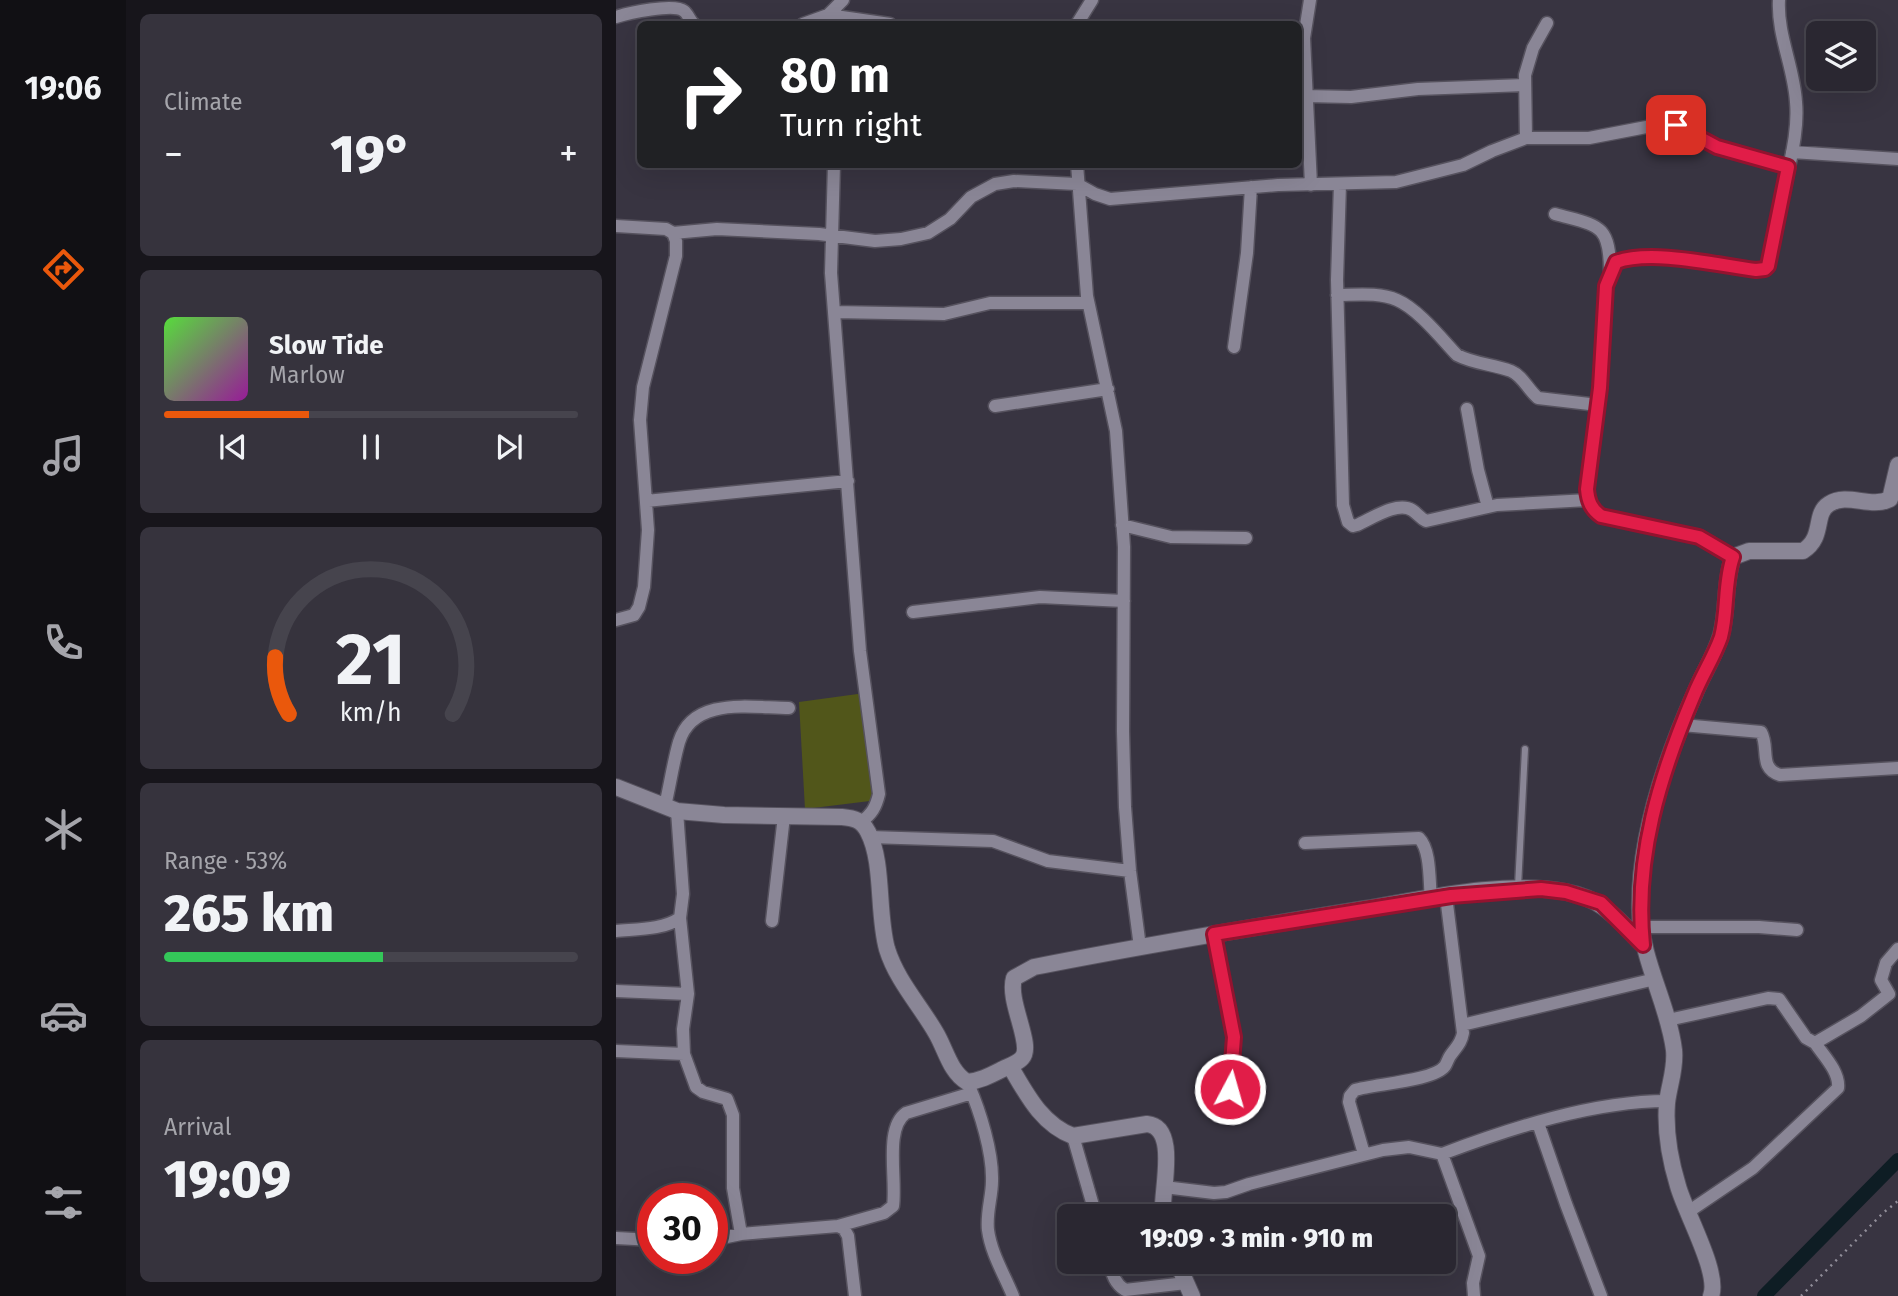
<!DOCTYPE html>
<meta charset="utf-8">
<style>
:root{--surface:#2a2731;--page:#36333d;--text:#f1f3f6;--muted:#a5a5ab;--line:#46444d;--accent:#ea580c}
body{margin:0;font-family:"Fira Sans",sans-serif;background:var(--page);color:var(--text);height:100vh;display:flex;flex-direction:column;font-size:26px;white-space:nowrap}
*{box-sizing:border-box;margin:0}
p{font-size:23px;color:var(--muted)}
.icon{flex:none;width:38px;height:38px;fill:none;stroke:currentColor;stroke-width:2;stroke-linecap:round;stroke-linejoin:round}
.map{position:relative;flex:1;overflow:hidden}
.sheet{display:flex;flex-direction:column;gap:14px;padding:14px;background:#17151b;width:490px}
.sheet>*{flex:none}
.guide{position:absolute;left:21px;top:21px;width:665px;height:147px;border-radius:10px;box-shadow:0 7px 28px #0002,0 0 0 2px var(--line);background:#202124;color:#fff;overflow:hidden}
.buttons{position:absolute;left:1190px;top:21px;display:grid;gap:14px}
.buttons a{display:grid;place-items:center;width:70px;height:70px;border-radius:10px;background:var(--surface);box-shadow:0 7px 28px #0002,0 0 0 2px var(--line);font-size:35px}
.speed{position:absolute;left:21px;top:1183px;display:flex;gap:14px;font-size:35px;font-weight:700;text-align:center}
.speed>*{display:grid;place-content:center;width:91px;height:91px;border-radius:50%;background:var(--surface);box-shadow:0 7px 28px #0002,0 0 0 2px var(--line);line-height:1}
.speed .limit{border:10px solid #d22;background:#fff;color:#111}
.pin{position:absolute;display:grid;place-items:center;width:60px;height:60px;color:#fff;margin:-30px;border-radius:14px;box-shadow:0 4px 10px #0006}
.me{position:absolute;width:77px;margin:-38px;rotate:6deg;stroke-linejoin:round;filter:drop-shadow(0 0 5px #0008)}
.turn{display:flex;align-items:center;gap:24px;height:147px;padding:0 28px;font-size:32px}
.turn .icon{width:91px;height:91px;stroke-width:2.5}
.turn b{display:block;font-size:49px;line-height:60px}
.big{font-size:52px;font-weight:800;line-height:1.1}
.sheet .tile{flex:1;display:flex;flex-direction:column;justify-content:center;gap:10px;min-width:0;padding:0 24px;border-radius:10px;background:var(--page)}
.sheet .dial{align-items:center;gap:0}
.dial svg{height:182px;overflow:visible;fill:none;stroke:var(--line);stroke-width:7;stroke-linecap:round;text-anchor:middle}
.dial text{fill:var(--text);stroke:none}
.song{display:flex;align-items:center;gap:21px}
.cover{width:84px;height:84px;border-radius:10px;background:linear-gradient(135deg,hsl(110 70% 55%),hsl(300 70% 35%))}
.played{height:7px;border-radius:4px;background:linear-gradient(90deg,var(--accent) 35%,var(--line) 35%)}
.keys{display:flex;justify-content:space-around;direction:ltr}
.heat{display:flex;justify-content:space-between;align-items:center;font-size:38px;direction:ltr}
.charge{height:10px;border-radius:5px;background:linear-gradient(90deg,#34c759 53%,var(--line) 0)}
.trip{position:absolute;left:441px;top:1204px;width:399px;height:70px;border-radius:10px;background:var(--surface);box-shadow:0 7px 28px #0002,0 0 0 2px var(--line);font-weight:800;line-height:70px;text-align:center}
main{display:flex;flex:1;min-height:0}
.menu{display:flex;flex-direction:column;width:126px;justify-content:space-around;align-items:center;background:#111014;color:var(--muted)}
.menu .icon{width:49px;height:49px}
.menu .on{color:var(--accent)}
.menu b{font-size:32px;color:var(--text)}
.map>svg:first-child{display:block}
</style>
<main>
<nav class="menu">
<b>19:06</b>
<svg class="icon on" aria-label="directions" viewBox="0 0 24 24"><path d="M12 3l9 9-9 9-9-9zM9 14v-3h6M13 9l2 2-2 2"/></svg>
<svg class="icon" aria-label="music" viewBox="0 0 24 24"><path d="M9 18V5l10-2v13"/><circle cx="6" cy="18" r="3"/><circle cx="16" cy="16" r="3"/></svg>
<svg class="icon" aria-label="phone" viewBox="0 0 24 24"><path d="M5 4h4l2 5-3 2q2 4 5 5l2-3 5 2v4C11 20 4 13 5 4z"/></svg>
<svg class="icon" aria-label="climate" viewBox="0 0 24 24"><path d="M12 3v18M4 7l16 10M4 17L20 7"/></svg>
<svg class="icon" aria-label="car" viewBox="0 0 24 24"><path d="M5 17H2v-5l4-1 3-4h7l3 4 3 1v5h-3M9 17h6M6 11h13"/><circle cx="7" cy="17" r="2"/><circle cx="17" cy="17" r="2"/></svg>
<svg class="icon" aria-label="filters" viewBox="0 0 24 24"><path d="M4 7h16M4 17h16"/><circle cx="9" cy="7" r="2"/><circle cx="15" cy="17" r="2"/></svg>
</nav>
<section class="sheet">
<div class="tile"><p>Climate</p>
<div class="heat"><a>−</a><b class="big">19°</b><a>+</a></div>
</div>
<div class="tile">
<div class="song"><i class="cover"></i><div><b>Slow Tide</b><p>Marlow</p></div></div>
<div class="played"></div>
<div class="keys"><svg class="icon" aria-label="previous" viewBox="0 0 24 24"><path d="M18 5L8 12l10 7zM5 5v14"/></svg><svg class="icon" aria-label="pause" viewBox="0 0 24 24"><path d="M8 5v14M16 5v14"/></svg><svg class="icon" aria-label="next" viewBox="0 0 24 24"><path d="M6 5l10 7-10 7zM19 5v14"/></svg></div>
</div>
<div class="tile dial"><svg viewBox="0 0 100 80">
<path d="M14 69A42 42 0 1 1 86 69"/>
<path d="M14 69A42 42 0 0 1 8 44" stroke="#ea580c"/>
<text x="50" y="56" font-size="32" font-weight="700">21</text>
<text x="50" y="72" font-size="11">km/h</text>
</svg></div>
<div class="tile"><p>Range · 53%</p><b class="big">265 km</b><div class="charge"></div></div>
<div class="tile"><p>Arrival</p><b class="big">19:09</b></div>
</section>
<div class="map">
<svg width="1282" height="1296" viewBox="0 0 1282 1296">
<rect width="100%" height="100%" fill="#383441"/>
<path fill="#51561a" d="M249,693l13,107 -73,9 -6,-107z"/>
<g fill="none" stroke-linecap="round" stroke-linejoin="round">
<path stroke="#0e1d24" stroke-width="14" d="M1148,1296l134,-136"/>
<defs>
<path id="lane" d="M902,887l7,-138"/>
<path id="street" d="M694,0l-6,38 7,147
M1163,0c-2,35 15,67 17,102 2,21 -2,44 -7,65
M0,17c12,-4 58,-14 68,-6 4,3 6,10 10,13
M187,24l25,-9 62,9
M210,24l2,-9 15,-15
M461,24l15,-24
M690,96l45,1 67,-8 107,-4
M910,138l-1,-63 8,-27 14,-25
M1176,152l106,7
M218,164l-3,109 29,378 19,143c-3,13 -7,20 -18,28
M461,164l10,132 29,135 8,116 -1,184 2,76 5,64 10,76
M724,184l-3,96 6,225 5,17 5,4 4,-1c14,-6 40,-24 55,-15 5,3 8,8 14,11l71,-16 91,-5
M939,214c43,12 55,9 55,58
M0,226l50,3 7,4 3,8v15l-33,131 -3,33 8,110 -4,57 -5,20 -5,8 -18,5
M57,233l44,-4 102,5 56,7 26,-2 27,-6 22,-14 21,-22 24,-13 19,-3 63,3 18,10 15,5 168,-14 118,-3 67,-17 29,-14 34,-13h63l73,-14 14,2 41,21 72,20 -21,99 -3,3 -9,1c-41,-5 -101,-21 -140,-8l-10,24 -6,102 -13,101c1,12 4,21 14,27l98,20 34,21
M721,295c18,0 42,-3 60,5 21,9 44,38 60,55 17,9 36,9 54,16 12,5 17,19 27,27l60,7
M218,312l110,2 46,-11h98
M618,347l13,-94 4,-66
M379,406l113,-17
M851,409l11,61 10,37
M30,501l202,-20
M506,525l49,12 75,1
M297,612l127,-15 84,4
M1066,725l79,7c9,16 -3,36 19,43l118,-7
M49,806c5,-21 8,-43 14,-64 14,-46 72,-34 110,-34
M254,837l123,4 55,20 82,10
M689,843l114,-5c12,12 10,43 12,61
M64,918l8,76 -5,35 1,25 12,33 7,5 24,7 6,16v73l8,46
M156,921l12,-105
M1025,927h118l38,3
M0,931c21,-2 47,-1 64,-13l3,-24 -6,-83
M599,934l19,103 -5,52
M0,991l72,3
M1052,1020l100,-22 11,1 27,39 9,5 46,-27 28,-22 -8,-14 5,-17 12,-14
M846,1025l193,-46
M0,1051l68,3
M353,1086c11,25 24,67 23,95 0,16 -6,32 -4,49 3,23 16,44 25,66
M922,1123l28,81 35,92
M457,1136l23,80
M748,1154l-15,-52 1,-6 5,-6c19,-6 79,-9 90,-24 2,-3 3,-7 5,-10 6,-9 11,-12 13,-23l-17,-137
M826,1154c69,-26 152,-53 225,-53
M548,1187l50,6 12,-1 23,-8 134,-34 26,-3 33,7 37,102 -6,27 1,13
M1072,1212l65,-44 85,-80c2,-16 -15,-33 -23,-45
M222,1226l46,-13 9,-7c4,-26 -9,-78 13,-93l66,-20
M0,1238l37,2
M96,1240l29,-6 97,-8 6,3 4,7 7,60
M493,1262c3,11 5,21 16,28l61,-7"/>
<path id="secondary" d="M0,787l61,24 47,4 118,2c12,1 20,3 26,15 16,30 9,82 19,117 10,32 33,56 49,84 10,17 14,39 31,49 13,-1 24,-7 36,-13 6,-3 15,-6 19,-11 12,-13 -15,-56 -8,-80l20,-11c110,-22 220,-40 331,-58 60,-10 141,-29 201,-17 38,7 51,27 77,53
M394,1066c16,27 31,58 63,70l74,-12c33,3 13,71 16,92
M561,1262l15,34
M1095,1296c9,-23 -26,-84 -33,-110 -8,-26 -13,-56 -11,-83 2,-18 9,-34 7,-53 -6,-47 -33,-90 -34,-138 -2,-71 26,-154 55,-219 8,-20 20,-37 26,-58 7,-25 3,-53 12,-78l16,-6h54c22,-14 10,-37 26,-47 19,-12 41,5 61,-5l8,-34"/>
</defs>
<use href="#lane" stroke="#56525e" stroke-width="9"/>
<use href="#street" stroke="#56525e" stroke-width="15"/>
<use href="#secondary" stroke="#56525e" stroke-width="18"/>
<path stroke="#918e99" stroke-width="2.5" stroke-dasharray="2 5" stroke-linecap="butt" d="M1185,1296l82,-83 15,-12"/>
<use href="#lane" stroke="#8a8696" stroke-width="6"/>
<use href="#street" stroke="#8a8696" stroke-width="12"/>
<use href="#secondary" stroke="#8a8696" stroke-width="16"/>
</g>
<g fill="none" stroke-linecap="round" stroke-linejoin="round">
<defs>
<path id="route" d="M614,1089l4,-52 -20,-103 237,-38 90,-7 25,3 35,11 42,42c-9,-87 17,-170 51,-250 8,-20 20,-38 27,-58 7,-26 3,-55 12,-80l-34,-20 -98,-21c-10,-7 -13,-15 -14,-27l13,-101 6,-102 10,-24c36,-13 101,3 140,8l9,-1 3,-3 20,-99 -71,-20 -41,-22"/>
</defs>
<use href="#route" stroke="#92132f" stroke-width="18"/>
<use href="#route" stroke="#e11d48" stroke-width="12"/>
</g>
</svg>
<div class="buttons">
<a><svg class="icon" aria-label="layers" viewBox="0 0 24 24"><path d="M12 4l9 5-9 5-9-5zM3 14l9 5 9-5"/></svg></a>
</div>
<div class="speed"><div class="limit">30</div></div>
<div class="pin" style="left:1060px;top:125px;background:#d93025"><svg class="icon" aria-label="arrive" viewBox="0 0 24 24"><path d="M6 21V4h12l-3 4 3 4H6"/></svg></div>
<svg class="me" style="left:614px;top:1089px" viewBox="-20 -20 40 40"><circle r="17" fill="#e11d48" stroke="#fff" stroke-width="3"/><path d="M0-11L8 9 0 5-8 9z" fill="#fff"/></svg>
<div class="trip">19:09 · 3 min · 910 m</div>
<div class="guide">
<div class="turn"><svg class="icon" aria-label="right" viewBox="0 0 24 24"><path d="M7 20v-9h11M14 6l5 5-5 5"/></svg><div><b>80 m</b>Turn right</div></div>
</div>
</div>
</main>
